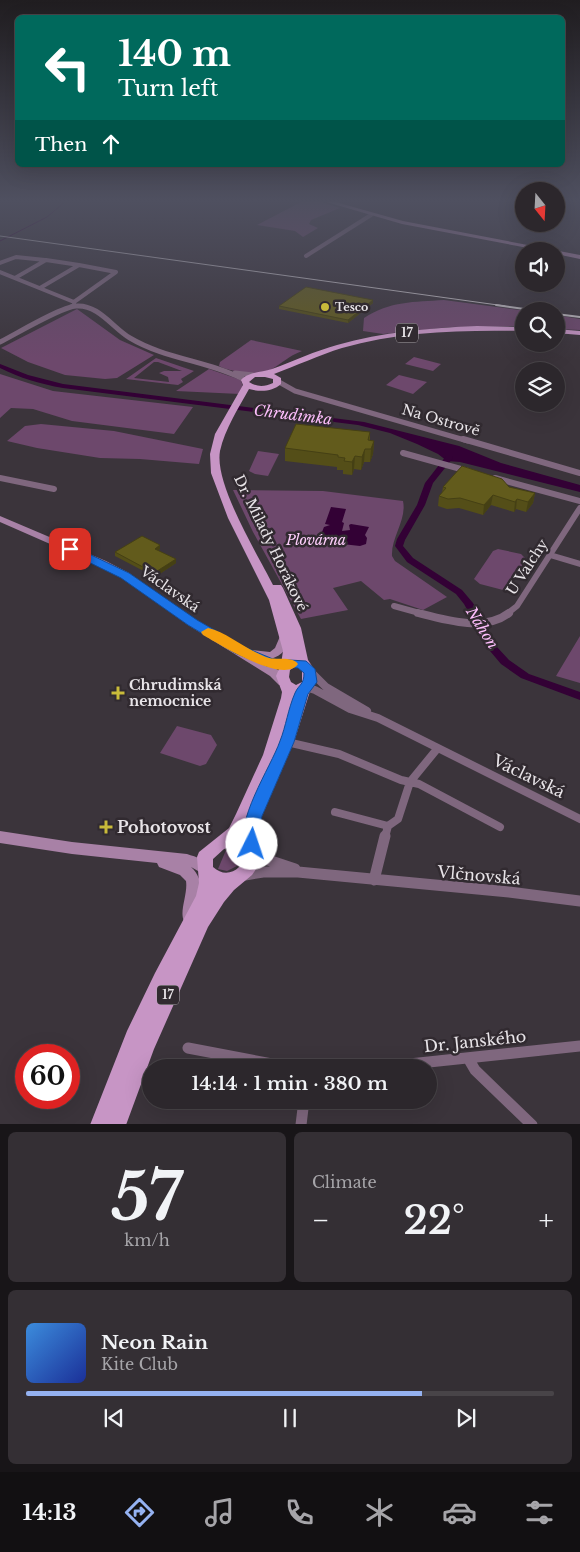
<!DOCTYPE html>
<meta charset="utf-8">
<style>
:root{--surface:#2c272c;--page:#342f34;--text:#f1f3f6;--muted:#a6a5a9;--line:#484448;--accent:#95b2f1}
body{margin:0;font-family:"Libre Baskerville",serif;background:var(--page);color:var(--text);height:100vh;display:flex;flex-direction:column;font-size:19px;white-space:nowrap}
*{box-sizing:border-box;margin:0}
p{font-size:16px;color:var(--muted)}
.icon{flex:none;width:28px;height:28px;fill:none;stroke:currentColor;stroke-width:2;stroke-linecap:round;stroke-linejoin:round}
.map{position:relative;height:1124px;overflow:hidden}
.sheet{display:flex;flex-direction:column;gap:8px;padding:8px;background:#181518;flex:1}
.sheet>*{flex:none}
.banner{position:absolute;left:15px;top:15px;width:550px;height:152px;border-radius:8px;box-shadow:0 5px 20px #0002,0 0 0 1px var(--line);background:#00695c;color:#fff;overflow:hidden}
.needle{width:32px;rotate:162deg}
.buttons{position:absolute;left:515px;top:182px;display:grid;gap:10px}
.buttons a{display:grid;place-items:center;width:50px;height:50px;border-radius:50%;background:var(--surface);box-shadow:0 5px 20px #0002,0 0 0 1px var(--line);font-size:25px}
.speed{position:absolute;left:15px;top:1044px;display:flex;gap:10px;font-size:25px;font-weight:700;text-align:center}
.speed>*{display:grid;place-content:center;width:65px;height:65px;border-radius:50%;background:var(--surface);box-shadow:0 5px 20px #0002,0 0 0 1px var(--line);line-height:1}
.speed .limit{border:8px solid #d22;background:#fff;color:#111}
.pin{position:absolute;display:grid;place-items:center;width:42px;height:42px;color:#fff;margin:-21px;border-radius:10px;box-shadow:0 2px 8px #0006}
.me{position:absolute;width:55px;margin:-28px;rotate:4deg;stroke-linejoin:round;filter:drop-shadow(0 0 4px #0008)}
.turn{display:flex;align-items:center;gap:18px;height:105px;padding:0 20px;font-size:22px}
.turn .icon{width:65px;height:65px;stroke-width:2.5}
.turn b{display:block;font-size:35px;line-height:42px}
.then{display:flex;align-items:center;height:48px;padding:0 20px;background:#0003;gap:10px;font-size:19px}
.big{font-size:38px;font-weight:600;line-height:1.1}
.sheet .tile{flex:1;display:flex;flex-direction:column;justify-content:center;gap:8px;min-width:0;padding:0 18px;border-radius:8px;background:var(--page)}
.sheet .dial{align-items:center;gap:0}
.dial b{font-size:65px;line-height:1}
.song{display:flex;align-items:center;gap:15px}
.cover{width:60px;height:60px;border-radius:8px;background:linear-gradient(135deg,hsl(210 70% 55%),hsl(230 70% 35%))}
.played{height:5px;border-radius:2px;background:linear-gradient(90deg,var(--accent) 75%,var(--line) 75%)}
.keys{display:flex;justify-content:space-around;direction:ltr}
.heat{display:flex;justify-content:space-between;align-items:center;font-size:28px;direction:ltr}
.sheet .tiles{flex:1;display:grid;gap:8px;grid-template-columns:1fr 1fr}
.tile:last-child{grid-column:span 2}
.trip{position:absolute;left:142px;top:1059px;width:295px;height:50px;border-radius:25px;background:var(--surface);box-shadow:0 5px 20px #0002,0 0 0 1px var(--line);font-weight:600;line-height:50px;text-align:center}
.dock{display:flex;height:80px;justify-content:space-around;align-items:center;background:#121012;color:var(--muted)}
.dock .icon{width:35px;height:35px}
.dock .current{color:var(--accent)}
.dock b{font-size:22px;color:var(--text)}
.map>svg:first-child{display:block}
</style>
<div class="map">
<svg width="580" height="1125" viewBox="0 0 580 1125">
<rect width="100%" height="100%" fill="#3b343b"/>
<path fill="#6d486c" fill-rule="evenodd" d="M303,201h15l22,7 -29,12 -2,4 9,4 -15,9 -8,-6 -38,-6z
M444,300l83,11h-3v15l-74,1 -67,7 -20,-3 1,-13c26,-17 50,-16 80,-18z
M77,309l43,31 34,15 -37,23 -12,1 -40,-4 -37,-13 -27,-14z
M556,315l24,4v11l-24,-1z
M251,340l51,11c-15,6 -18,11 -30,18 -11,8 -41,3 -53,-3l1,-4z
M414,357l27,7 -8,7 -28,-7z
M156,358l38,13 -13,8 2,3 -5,3 -52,-6zM154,362h4l24,9h-18l-5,2 9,4 1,5 -35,-4z
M209,369l32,11 2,7 -3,7 -64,-3z
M0,374l53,17 140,16 -19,27 -102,-13 -39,-12 -22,-1 -11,10z
M399,375l28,7 -14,12 -27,-9z
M41,424l73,7 89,18 -4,15 -59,-5 -40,-1 -63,-10 -30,-7 18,-15z
M258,451l21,3 -11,22 -13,-2 -6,-3z
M233,490l90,1 80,10c4,19 -12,36 -11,55l3,5 52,36 -24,13 -33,-11 -6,1 -23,-19 -28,7 15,22 -47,9 -48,-87z
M498,549l23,5 5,5 -18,28 -5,3 -23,-6 -6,-5 19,-28z
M580,636v47l-24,-7z
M177,726l34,9 6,10 -11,19 -6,2 -40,-13z
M237,848l7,5 -5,12 -12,6 -9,-2 8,-19z"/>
<path fill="#330135" d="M0,364l28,11 35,9 301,38 95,24 42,17 79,22v7l-120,-30 -13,-1 -9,-7 -21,-10 -27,-11 -32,-8 -295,-37c-23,-4 -43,-10 -63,-20z
M331,507l15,2 -4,13 2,1 -2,8 8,-1 -1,-5 2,-1 18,3 -4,8 2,3 -1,6 -6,2 -18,-2 2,-6h-9l-1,4 -9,-1 -5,-4 4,-10 6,-2 -5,-1z"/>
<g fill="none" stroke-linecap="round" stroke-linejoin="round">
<path stroke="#330135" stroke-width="1" d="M0,241l47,-24 19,-16"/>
<path fill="#330135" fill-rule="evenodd" d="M446,456h6l1,2 -20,25 -8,22 -20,35 -2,6 10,12 49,32 11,13 24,44 12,13 20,14 51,18v8l-59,-22 -20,-14 -11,-13 -26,-47 -8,-10 -49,-32 -12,-16 2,-7 20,-34 8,-22z"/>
<path stroke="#7f677e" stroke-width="4" d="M306,256l65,-41
M0,263l16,-6 29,3
M0,272l74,30v2
M15,278l31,-18 33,5 -39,23
M74,302l42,-30 -37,-7
M72,306h11"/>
<path stroke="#7f677e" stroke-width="5" d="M0,342c16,-8 61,-35 76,-36 22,-2 37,22 54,32 35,21 79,23 115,42
M235,373l18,2
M279,382l16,9 173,50"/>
<path stroke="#7f677e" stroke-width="6" d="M463,439l117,34
M403,453l65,18
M0,478l54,11
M495,478l85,23
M550,555l30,9
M394,606l29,8
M507,614l10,-8 63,-98"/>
<path stroke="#7f677e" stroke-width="8" d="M418,613c27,7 67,19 91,0
M311,672l15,15 41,24
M305,687l10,3 35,19 28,9 202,101
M287,742l52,12 62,26 18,4 81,43
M335,812l53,14 -3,11
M388,826l10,-7 12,-37 27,-33"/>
<path stroke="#7f677e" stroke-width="11" d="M255,851l13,9 27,9
M245,875l18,-3h35l211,20 71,9
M374,880l11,-44
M188,1048l105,20
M468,1058l7,12 57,55
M372,1068l208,-22
M301,1125l3,-25"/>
<path fill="#a881a6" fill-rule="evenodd" d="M323,201h9l71,20 177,34v4l-24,-5v-3h-12l-142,-27z
M0,516l106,45 23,12 67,48 47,28 27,3 5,-4 6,-14h8l2,3c-4,11 -8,18 -20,22l20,3 2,3 -2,3 -4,1 -14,-2 5,3 11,12 -2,3h-8l-9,-9 -82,-51 -67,-48 -23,-12 -98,-43z
M0,831l72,11 115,12c9,3 21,6 25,15l-2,4 -5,2 -14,-8c15,13 11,37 3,54l-5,2 -5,-2c-5,-10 4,-27 2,-40l-6,-6 -21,-8 -2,-4 -85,-9 -72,-11z"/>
<path fill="#c795c5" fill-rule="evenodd" d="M477,326l47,1v4c-61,-1 -123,0 -182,17 -23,7 -46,18 -68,26l7,4v6c-9,8 -21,8 -32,5 -11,20 -24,40 -29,62 -6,33 38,104 53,134h8l2,3 18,40 7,32 8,12v8l-5,8 -17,54 -32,74 -3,18 4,18 -2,10 -9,13 -18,15 -10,12 -16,25 -54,122 -28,76h-36l37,-94 28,-58 41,-77 3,-13 -2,-26 2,-5 30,-24 7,-14 27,-59 18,-57 1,-6 -6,-16 5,-12 2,-13 -14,-51 -41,-82 -17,-45 -1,-19 5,-20 28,-49 -2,-5c9,-9 20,-7 31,-11 22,-8 43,-18 65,-24 46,-13 92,-17 140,-19zM255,377h10l8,2v4c-9,4 -16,4 -24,-1zM296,666l6,4v12l-6,3 -5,-3 -2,-5 1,-7zM245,827l-2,7v1l-2,-1zM237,845l7,4 3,4c-4,16 -20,27 -34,14v-8l11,-10z
M556,329l24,2v4l-24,-2z"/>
<path stroke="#beb9be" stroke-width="1" d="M0,236l505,70"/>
<path stroke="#beb9be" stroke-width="2" d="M496,305l43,6
M556,314l24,3"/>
</g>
<path fill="#544e18" d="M373,300v3l-25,20 -69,-14v-3z
M370,432v8l4,1 -1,13 -3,8h-6l-3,8 -7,-1 -2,6 -9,-1v-4h-6v-3l-52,-6v-13z
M443,487h66l26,6 -2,10 -7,9 -10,-3 -2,3 -23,-7 -8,10 -24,-7 -12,1 -9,-3 1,-10 3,-3z
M160,549l-2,1 18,13 -21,14 -40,-21v-4z"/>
<path fill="#454014" d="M373,300v3l-25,20v-3z
M374,441l-1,13 -3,8 1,-13z
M365,449l-1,13 -3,8 1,-13z
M355,456l-1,13 -2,6v-13z
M535,493l-2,10 -7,9 2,-10z
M493,495l-2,10 -8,10 1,-10z
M517,499l-1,10 -2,3 1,-10z
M160,545v4l-5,3v-3z
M176,559v4l-21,14 -1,-4z"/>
<path fill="#625b1c" stroke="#454014" d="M306,287l67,13 -25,20 -69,-14z
M296,424l74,8 -2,8 6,1 -3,8h-6l-3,8 -7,-1 -3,6 -8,-1 1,-3 -7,-1v-2l-53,-7z
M462,466l40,13 7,8 26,6 -7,9 -11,-3 -2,3 -22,-7 -9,10 -24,-7 -12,1 -9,-3 7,-8 -3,-1z
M142,536l18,9 -5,4 21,10 -22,14 -39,-21z"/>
<linearGradient id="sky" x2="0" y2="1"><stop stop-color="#201d20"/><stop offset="0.56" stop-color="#4f5060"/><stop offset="1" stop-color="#4f5060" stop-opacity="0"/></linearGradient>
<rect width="580" height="359" fill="url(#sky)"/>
<path fill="#1a73e8" stroke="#114b97" d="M70,545l59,28 68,47 47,27 29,12 33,2 9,8 2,13 -9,12 -14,48 -32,74 -4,18 2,10 -3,5 -5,2 -6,-2c-13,-26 25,-82 34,-108 6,-15 8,-32 15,-48 4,-9 9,-8 9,-20l-6,-5 -31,-2 -32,-13 -47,-28 -67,-47 -55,-27 -2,-2 2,-3z"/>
<path fill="#f59e0b" d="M208,628c21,5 39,23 61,30 8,2 24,-2 29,6 -14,21 -79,-20 -95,-29l-2,-3z"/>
<g fill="#c9bb3a" stroke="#312a30" stroke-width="2">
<circle cx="325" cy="307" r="5"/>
<path d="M115.5 685.5h5v5h5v5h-5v5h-5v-5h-5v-5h5z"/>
<path d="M103.5 819.5h5v5h5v5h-5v5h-5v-5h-5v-5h5z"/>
</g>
<g text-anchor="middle" stroke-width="5" stroke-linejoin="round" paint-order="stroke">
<g font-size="11" font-weight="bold" fill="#e8e4e8" stroke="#312a30" text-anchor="start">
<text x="335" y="311">Tesco</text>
</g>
<g fill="#312a30" stroke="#b1acb1" stroke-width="1">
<rect x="396" y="323.5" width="22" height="19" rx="4"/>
<rect x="157" y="985.5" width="22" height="19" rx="4"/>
</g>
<g font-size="12" font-weight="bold" fill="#e8e4e8">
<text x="407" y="337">17</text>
<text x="168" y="999">17</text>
</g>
<g font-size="14" fill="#e8e4e8" stroke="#312a30">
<text transform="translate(441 420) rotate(16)" y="5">Na Ostrově</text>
<text transform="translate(271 543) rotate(64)" y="5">Dr. Milady Horákové</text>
<text transform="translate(527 567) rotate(-57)" y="5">U Valchy</text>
<text transform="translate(170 589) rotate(35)" y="5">Václavská</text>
</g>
<g font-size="14" font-style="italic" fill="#ffcffd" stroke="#312a30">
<text x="316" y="545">Plovárna</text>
</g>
<g font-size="14" font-weight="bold" fill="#e8e4e8" stroke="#312a30" text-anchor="start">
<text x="129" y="690">Chrudimská<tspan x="129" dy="16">nemocnice</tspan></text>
</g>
<g font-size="15" font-style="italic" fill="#fdbefc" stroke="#312a30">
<text transform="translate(293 415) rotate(7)" y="5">Chrudimka</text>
<text transform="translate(482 628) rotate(58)" y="5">Náhon</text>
</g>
<g font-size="16" fill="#e8e4e8" stroke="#312a30">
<text transform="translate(529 776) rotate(26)" y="6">Václavská</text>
<text transform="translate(479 875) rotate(5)" y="6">Vlčnovská</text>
<text transform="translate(475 1041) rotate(-6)" y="6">Dr. Janského</text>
</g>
<g font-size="16" font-weight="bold" fill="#e8e4e8" stroke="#312a30" text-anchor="start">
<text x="117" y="833">Pohotovost</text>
</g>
</g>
</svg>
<div class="buttons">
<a><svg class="needle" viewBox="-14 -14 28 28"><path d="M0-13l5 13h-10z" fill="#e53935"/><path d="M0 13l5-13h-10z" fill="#a6a5a9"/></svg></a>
<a><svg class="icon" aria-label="sound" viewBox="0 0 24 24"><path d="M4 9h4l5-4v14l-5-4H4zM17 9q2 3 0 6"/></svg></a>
<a><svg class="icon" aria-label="search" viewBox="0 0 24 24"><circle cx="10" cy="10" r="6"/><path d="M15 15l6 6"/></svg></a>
<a><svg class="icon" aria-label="layers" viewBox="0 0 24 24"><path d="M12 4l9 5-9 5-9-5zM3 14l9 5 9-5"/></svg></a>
</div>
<div class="speed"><div class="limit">60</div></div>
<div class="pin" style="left:70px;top:549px;background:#d93025"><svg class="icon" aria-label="arrive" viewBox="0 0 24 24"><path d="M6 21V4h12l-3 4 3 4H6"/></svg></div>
<svg class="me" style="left:252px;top:844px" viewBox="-20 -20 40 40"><circle r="19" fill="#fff"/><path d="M0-13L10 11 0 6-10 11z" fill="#1a73e8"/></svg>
<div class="trip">14:14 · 1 min · 380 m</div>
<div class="banner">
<div class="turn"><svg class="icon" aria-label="left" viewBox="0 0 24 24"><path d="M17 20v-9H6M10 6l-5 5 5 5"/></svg><div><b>140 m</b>Turn left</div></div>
<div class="then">Then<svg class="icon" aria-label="ahead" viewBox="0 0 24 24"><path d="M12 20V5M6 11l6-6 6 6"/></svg></div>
</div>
</div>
<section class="sheet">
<div class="tiles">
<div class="tile dial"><b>57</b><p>km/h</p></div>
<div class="tile"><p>Climate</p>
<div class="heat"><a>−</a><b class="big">22°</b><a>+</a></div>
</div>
<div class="tile">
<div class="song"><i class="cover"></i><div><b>Neon Rain</b><p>Kite Club</p></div></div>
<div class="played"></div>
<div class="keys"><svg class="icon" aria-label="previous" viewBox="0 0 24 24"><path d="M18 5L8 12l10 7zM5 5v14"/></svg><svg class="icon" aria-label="pause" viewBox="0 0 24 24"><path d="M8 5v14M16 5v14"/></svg><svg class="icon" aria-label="next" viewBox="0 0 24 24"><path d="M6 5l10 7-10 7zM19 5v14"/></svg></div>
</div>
</div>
</section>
<nav class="dock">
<b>14:13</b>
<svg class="icon current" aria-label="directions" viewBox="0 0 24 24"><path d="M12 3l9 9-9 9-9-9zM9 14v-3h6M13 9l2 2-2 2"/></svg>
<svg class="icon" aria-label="music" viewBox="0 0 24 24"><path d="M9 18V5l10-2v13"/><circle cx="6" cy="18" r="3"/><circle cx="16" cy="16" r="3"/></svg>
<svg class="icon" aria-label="phone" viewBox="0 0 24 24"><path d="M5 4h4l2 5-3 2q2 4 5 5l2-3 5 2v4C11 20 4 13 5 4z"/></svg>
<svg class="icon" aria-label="climate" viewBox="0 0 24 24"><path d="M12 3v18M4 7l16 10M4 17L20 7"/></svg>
<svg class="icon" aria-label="car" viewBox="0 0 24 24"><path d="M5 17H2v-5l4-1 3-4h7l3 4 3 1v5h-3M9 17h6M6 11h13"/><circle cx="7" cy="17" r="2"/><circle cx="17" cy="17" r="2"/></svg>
<svg class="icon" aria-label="filters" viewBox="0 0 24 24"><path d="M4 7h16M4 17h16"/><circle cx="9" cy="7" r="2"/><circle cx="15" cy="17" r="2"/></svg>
</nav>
